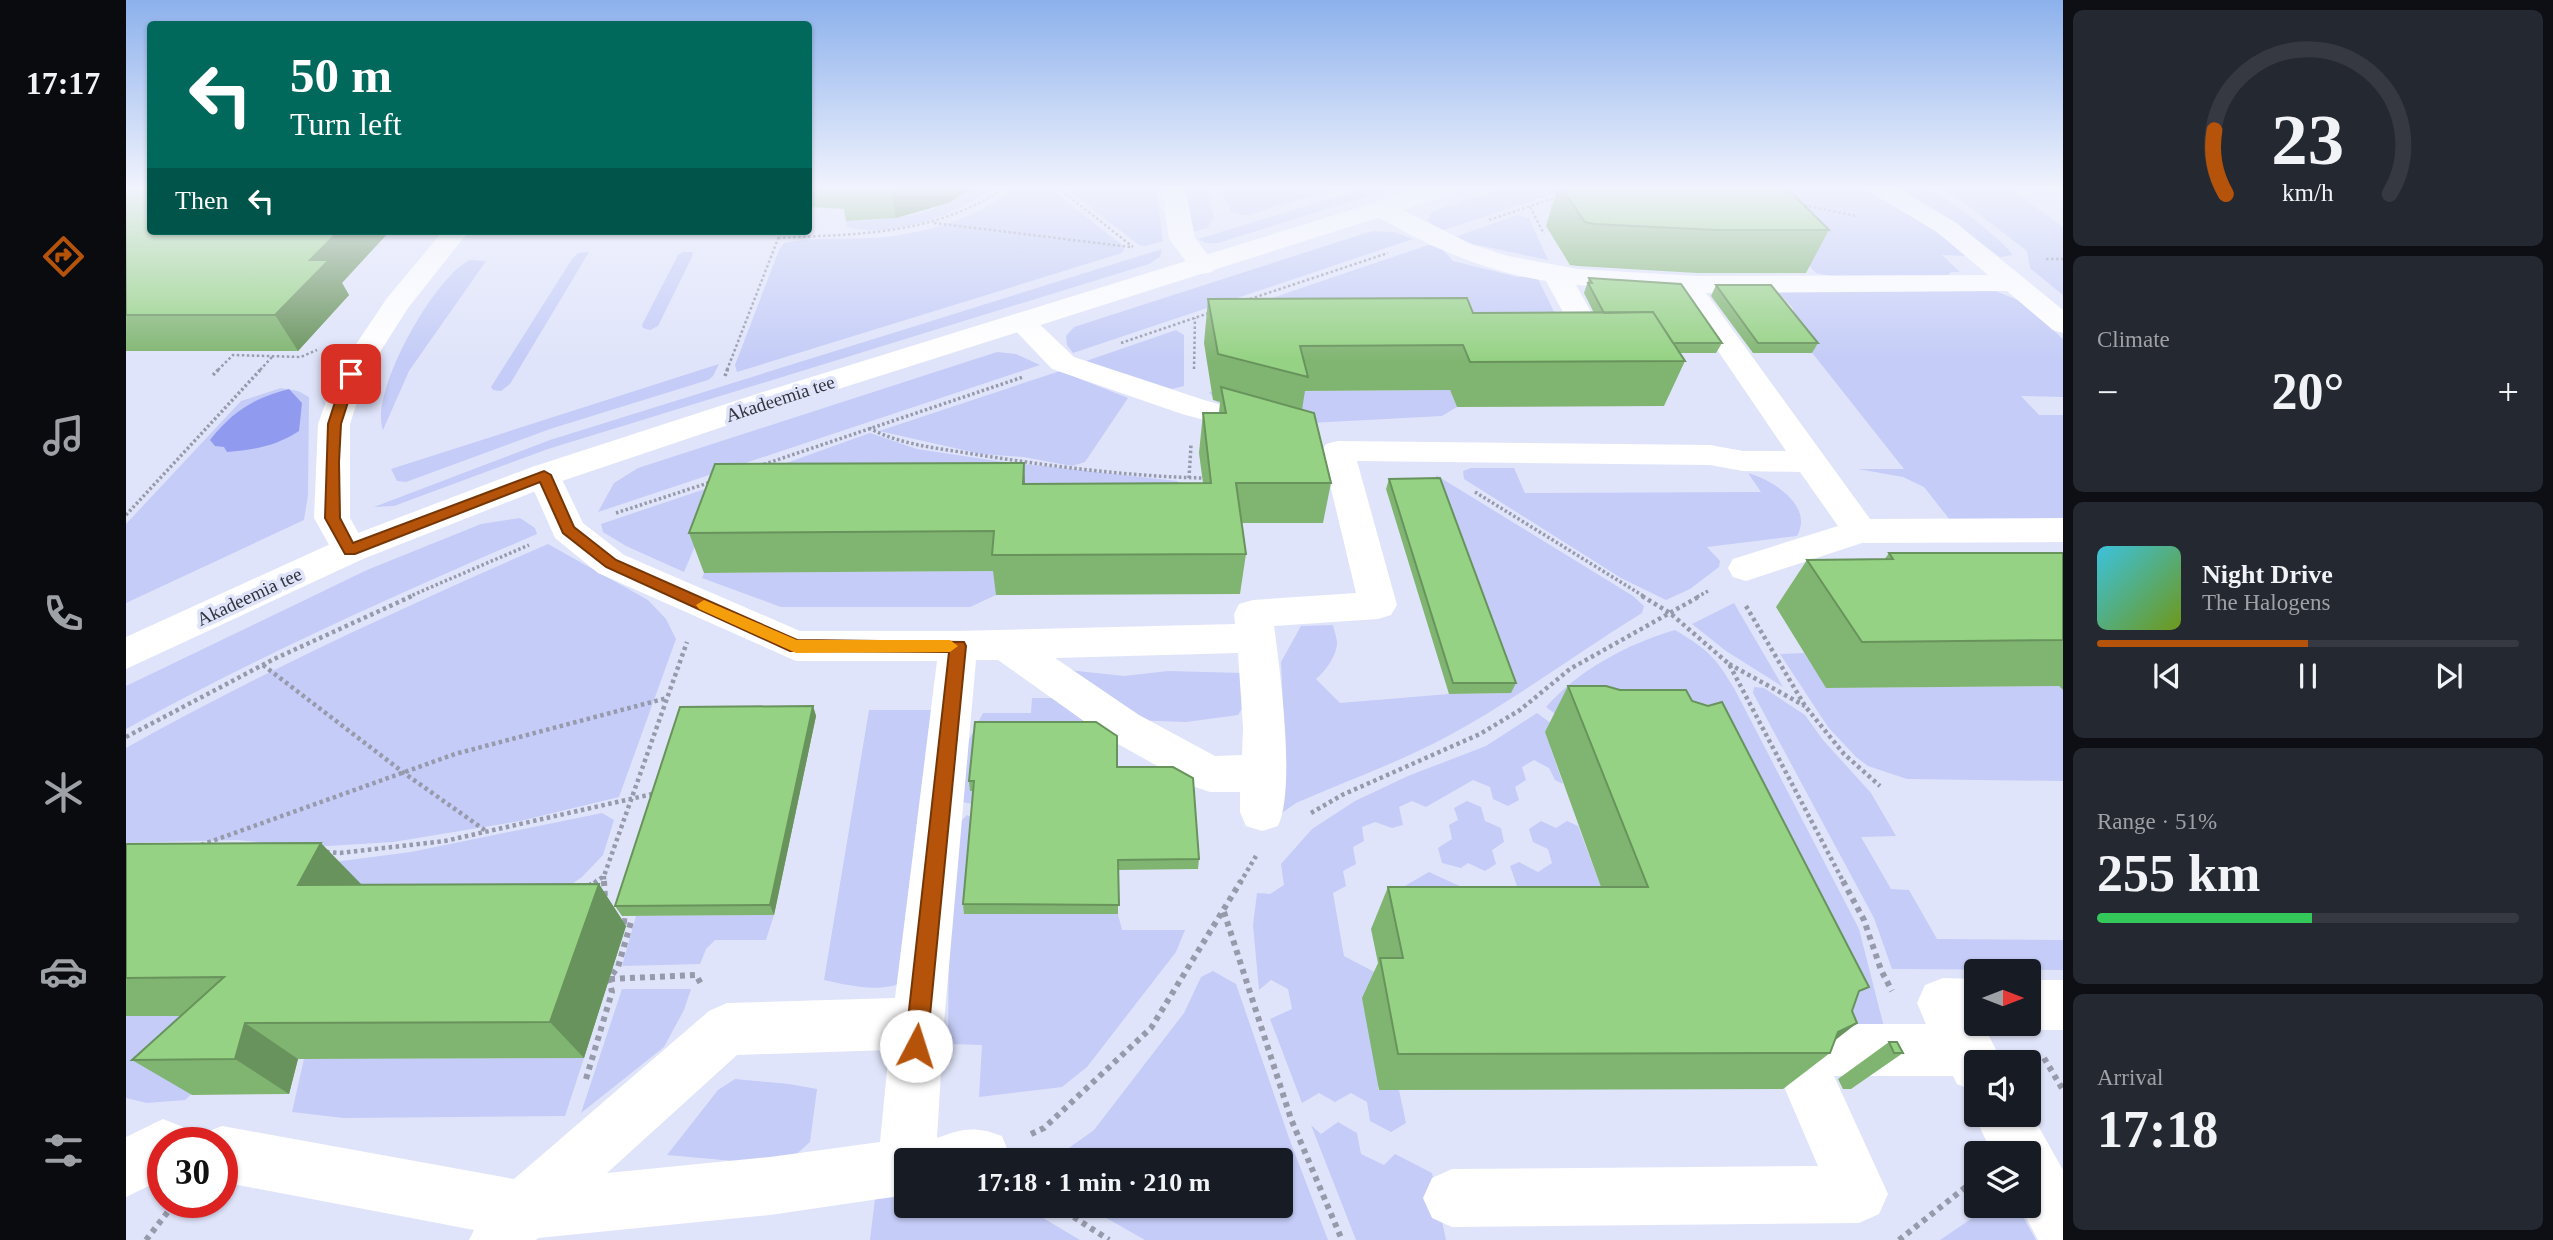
<!DOCTYPE html>
<meta charset="utf-8">
<style>
:root{--surface:#171b24;--page:#242831;--text:#f1f3f6;--muted:#9ea1a6;--line:#363941;--accent:#b45309}
body{margin:0;font-family:Georgia,serif;background:var(--page);color:var(--text);height:100vh;display:flex;flex-direction:column;font-size:26px;white-space:nowrap}
*{box-sizing:border-box;margin:0}
p{font-size:23px;color:var(--muted)}
.icon{flex:none;width:38px;height:38px;fill:none;stroke:currentColor;stroke-width:2;stroke-linecap:round;stroke-linejoin:round}
.map{position:relative;flex:1;overflow:hidden}
.sheet{display:flex;flex-direction:column;gap:10px;padding:10px;background:#0d0f14;width:490px}
.sheet>*{flex:none}
.guide{position:absolute;left:21px;top:21px;width:665px;height:214px;border-radius:7px;box-shadow:0 2px 5px #0004;background:#00695c;color:#fff;overflow:hidden}
.needle{width:46px;rotate:90deg}
.tools{position:absolute;left:1838px;top:959px;display:grid;gap:14px}
.tools a{display:grid;place-items:center;width:77px;height:77px;border-radius:7px;background:var(--surface);box-shadow:0 2px 5px #0004;font-size:35px}
.speed{position:absolute;left:21px;top:1127px;display:flex;gap:14px;font-size:35px;font-weight:700;text-align:center}
.speed>*{display:grid;place-content:center;width:91px;height:91px;border-radius:50%;background:var(--surface);box-shadow:0 2px 5px #0004;line-height:1}
.speed .limit{border:10px solid #d22;background:#fff;color:#111}
.pin{position:absolute;display:grid;place-items:center;width:60px;height:60px;color:#fff;margin:-30px;border-radius:14px;box-shadow:0 4px 10px #0006}
.me{position:absolute;width:77px;margin:-38px;rotate:5deg;stroke-linejoin:round;filter:drop-shadow(0 0 5px #0008)}
.turn{display:flex;align-items:center;gap:24px;height:147px;padding:0 28px;font-size:32px}
.turn .icon{width:91px;height:91px;stroke-width:2.5}
.turn b{display:block;font-size:49px;line-height:60px}
.then{display:flex;align-items:center;height:66px;padding:0 28px;background:#0003;gap:14px;font-size:26px}
.big{font-size:52px;font-weight:800;line-height:1.1}
.sheet .tile{flex:1;display:flex;flex-direction:column;justify-content:center;gap:10px;min-width:0;padding:0 24px;border-radius:10px;background:var(--page)}
.sheet .dial{align-items:center;gap:0}
.dial svg{height:182px;overflow:visible;fill:none;stroke:var(--line);stroke-width:7;stroke-linecap:round;text-anchor:middle}
.dial text{fill:var(--text);stroke:none}
.song{display:flex;align-items:center;gap:21px}
.cover{width:84px;height:84px;border-radius:10px;background:linear-gradient(135deg,hsl(190 70% 55%),hsl(80 70% 35%))}
.played{height:7px;border-radius:4px;background:linear-gradient(90deg,var(--accent) 50%,var(--line) 50%)}
.keys{display:flex;justify-content:space-around;direction:ltr}
.heat{display:flex;justify-content:space-between;align-items:center;font-size:38px;direction:ltr}
.charge{height:10px;border-radius:5px;background:linear-gradient(90deg,#34c759 51%,var(--line) 0)}
.trip{position:absolute;left:768px;top:1148px;width:399px;height:70px;border-radius:7px;background:var(--surface);box-shadow:0 2px 5px #0004;font-weight:800;line-height:70px;text-align:center}
main{display:flex;flex:1;min-height:0}
.tabs{display:flex;flex-direction:column;width:126px;justify-content:space-around;align-items:center;background:#090b0e;color:var(--muted)}
.tabs .icon{width:49px;height:49px}
.tabs .current{color:var(--accent)}
.tabs b{font-size:32px;color:var(--text)}
.map>svg:first-child{display:block}
</style>
<main>
<nav class="tabs">
<b>17:17</b>
<svg class="icon current" aria-label="directions" viewBox="0 0 24 24"><path d="M12 3l9 9-9 9-9-9zM9 14v-3h6M13 9l2 2-2 2"/></svg>
<svg class="icon" aria-label="music" viewBox="0 0 24 24"><path d="M9 18V5l10-2v13"/><circle cx="6" cy="18" r="3"/><circle cx="16" cy="16" r="3"/></svg>
<svg class="icon" aria-label="phone" viewBox="0 0 24 24"><path d="M5 4h4l2 5-3 2q2 4 5 5l2-3 5 2v4C11 20 4 13 5 4z"/></svg>
<svg class="icon" aria-label="climate" viewBox="0 0 24 24"><path d="M12 3v18M4 7l16 10M4 17L20 7"/></svg>
<svg class="icon" aria-label="car" viewBox="0 0 24 24"><path d="M5 17H2v-5l4-1 3-4h7l3 4 3 1v5h-3M9 17h6M6 11h13"/><circle cx="7" cy="17" r="2"/><circle cx="17" cy="17" r="2"/></svg>
<svg class="icon" aria-label="filters" viewBox="0 0 24 24"><path d="M4 7h16M4 17h16"/><circle cx="9" cy="7" r="2"/><circle cx="15" cy="17" r="2"/></svg>
</nav>
<div class="map">
<svg width="1937" height="1240" viewBox="0 0 1937 1240">
<rect width="100%" height="100%" fill="#e0e4fa"/>
<path fill="#c4ccf7" d="M850,187h19c-34,26 -105,53 -148,40l-1,-6c44,0 93,-6 130,-34z
M888,187h34l73,57 3,6 -2,3 -385,119 -2,-7 44,-115 5,-7c38,-8 78,-1 115,-8 39,-6 86,-21 115,-48z
M938,187h92l7,54 -18,5 -6,-1z
M1059,187h21l8,31 -7,10 -14,4z
M1095,187h119l-95,29 -15,-5z
M1243,187h29l-180,56h-12l-8,-4z
M1381,187h69l-136,44 -13,-11 6,-9z
M1479,187h256l70,41 37,28 -26,-1 18,17h-9l-4,4 -110,1 -21,-4 -13,-14 -232,4 -25,-37h14l-11,-21z
M1766,187c10,0 23,-2 33,1 18,5 77,51 88,67l-13,2 -58,-42z
M1813,187h69l55,40v68l-33,-27 -3,-17 -68,-52z
M1391,215l12,3 19,42 -99,-21z
M1246,231l22,1 19,7 -340,114 -6,-8 -1,-9 8,-9z
M1302,245l14,4 11,12 64,16h20l27,55 -351,-14z
M1036,249l-2,8 -11,7 -601,185 -154,57 -20,1 176,-67z
M463,252l-79,132 -9,7 -8,-1 -2,-3 81,-128 6,-6z
M557,252h10l-1,5 -34,69 -8,4 -7,-2 -1,-3 36,-70z
M344,260l16,1 -77,110 -26,59c-14,-38 52,-154 87,-170z
M1650,290h217l27,11 43,38v58l-42,-1 18,19h24v104l-113,1 -26,-33 -21,-10 -45,-8h46l-117,-148h11l-6,-14z
M1050,330l8,5v51l-12,3 -86,-28z
M871,352l19,2 24,11 -442,147 16,-29 24,-15z
M593,364l-6,12 -5,4 -158,49 -144,53 -9,-1 -6,-12z
M934,371l68,27 -43,64 -13,4 -49,-9 -42,-3 -102,-23z
M155,388l17,3 11,6 -1,98 -4,25 -178,83v-79l115,-123z
M1324,390l7,17 -15,9 -132,7 -31,-4 -62,-17 -8,-10z
M744,433l47,16 80,12 180,20 7,7 3,35 -423,-52z
M1345,468h43l11,25 236,-1 -13,-19c25,7 66,33 49,63l-90,11 13,14 -1,6 -29,22 -24,11 -45,-22 -157,-99 -1,-8z
M1310,475l197,121 11,10 -2,7c-65,40 -127,87 -194,123 -48,26 -102,45 -152,67l-17,12 5,-87 -3,-66 20,-36 32,-1c1,5 4,13 4,18 0,12 -12,29 -21,36l24,24 109,-9 62,-1 -74,-204z
M582,488l9,6 -33,78 -58,-26 -23,-14 -2,-8z
M394,518l15,10 2,6c-140,60 -278,122 -411,195v-43l241,-116 114,-46z
M422,544l100,56 18,19 10,20 -57,158 -99,24 -127,21 -82,5 -74,-7 -111,3v-95c137,-77 278,-141 422,-204z
M872,571l-2,24 -26,12h-189l-79,-29 2,-5z
M1608,603l49,84 -57,-36 -34,-27z
M1549,630c33,20 40,26 60,60l124,239 25,98 -28,-1 -289,-303 -21,-16c33,-37 81,-63 129,-77z
M1678,653l23,35 232,-2 4,4v91l-156,-2 -39,-13 -12,-9 -28,-30 -48,-73z
M942,670l56,6 44,-5 75,2 5,26 -10,16 -52,7 -55,-2z
M1628,687l10,1 41,27 18,25 48,53 25,43 -35,1 30,52 18,1 28,49 126,1v30l-171,-1 -18,-51 -121,-225z
M906,698h26l58,35 -145,58 16,1 -14,12 -11,-2 3,-55 18,-34h48z
M743,710h66l-36,274c-23,8 -53,1 -75,-4z
M1411,713l26,19 -12,17 12,35 -8,-4 -6,-12 -15,-8 -12,7 4,13 -11,7 4,13 -11,6 -15,-7 -3,-12 -17,-7 -47,27 -14,-6 -13,6 4,18 -11,3 -17,-6 -13,5 2,14 -11,6 3,17 -13,7 3,15 -13,7 11,63 36,19 -2,115h21l7,33 -15,9 -21,-11 -3,-19 -16,-9 -16,9 -16,-9 -17,10 -32,-84 22,-10 -4,-20 -17,-9 -12,10 -6,-65 4,-32 13,1 14,-9 -3,-21 31,-35 43,-28 53,-25 78,-30z
M1341,801l14,6 4,14 16,7 3,14 -12,8 4,14 -11,7 -17,-8 -7,5 -19,-5 -4,-15 14,-9 -3,-14 9,-5 -4,-12z
M476,813l12,7 -11,35 -21,22 -71,49 -385,-66 208,2 77,-10z
M841,815l23,13 -25,86h153l4,16h63l-9,22 -89,115 -25,20 -83,10 3,-52 -34,-1 1,-119 9,-101z
M1415,821l15,7 11,-7 11,5 31,82 -218,-14 38,-22c28,12 59,33 88,14l-7,-20 9,-4 19,10 14,-9 -4,-14 -15,-7 -4,-13z
M648,915l-8,25h-51l-9,9 -6,15 -78,2 14,-50z
M1087,971l23,13 53,154 39,102h-183l-60,-34h196v-46h-229l42,-30 90,-117 17,-36z
M496,989h69l-7,21 -20,37 -83,66z
M0,1016h128l-24,43 -45,41 -38,3 -21,-5z
M458,1058l-19,58 -222,2 -51,-6 12,-53z
M609,1079l54,5 28,5 -7,53 -19,17 -46,3 -78,-7 51,-65z
M1212,1122l19,11 4,21 23,11 11,-11 37,19 14,67h-90l-45,-115 10,9z
M780,1196v10h117l57,34h-210l5,-41z
M1864,1206h27l19,34h-96z"/>
<path fill="#909bf0" d="M163,389l13,14 -3,28c-23,15 -45,19 -72,21l-3,-5 -9,-1 -5,-6c23,-29 44,-42 79,-51z"/>
<g fill="none" stroke-linecap="round" stroke-linejoin="round">
<path stroke="#969aaa" stroke-width="2.5" stroke-dasharray="2.5 2.5" stroke-linecap="butt" d="M931,187l76,60
M1673,204l57,12
M1404,207l14,27
M1363,220l68,-23
M808,223l196,24
M652,238c83,-4 157,-3 228,-51
M1920,259h17
M1124,299l138,-46
M995,343l91,-31
M1068,369l1,-51
M92,370l15,-15 68,2 16,-7
M134,370l13,-14
M601,370l54,-139"/>
<path stroke="#969aaa" stroke-width="3.5" stroke-dasharray="2.5 2.5" stroke-linecap="butt" d="M87,375l7,-7
M599,376l3,-8
M743,428c32,17 68,20 104,26 76,12 152,22 229,24
M633,466l264,-89
M1063,478l2,-33
M1349,492l170,105
M490,513l95,-31
M0,515l136,-147
M282,597l121,-52
M1571,597l11,-6"/>
<path stroke="#969aaa" stroke-width="4.5" stroke-dasharray="3.5 3.5" stroke-linecap="butt" d="M1516,596l28,17 59,51 115,219
M1620,606l59,100 39,48 36,32
M1603,664l76,42
M137,665l141,108 82,58
M0,737l148,-78 138,-63
M1185,813l31,-18 138,-61 40,-24 50,-41 130,-73
M75,845l254,-91 212,-56
M200,852l14,1 105,-12 212,-48
M478,876v7
M468,883l10,-7 83,-234
M1114,883l16,-27"/>
<path stroke="#969aaa" stroke-width="6" stroke-dasharray="5 5" stroke-linecap="butt" d="M478,881l1,18
M1717,881l21,39 17,50 11,21
M462,887l9,-6
M1098,912l67,207 51,121
M484,979l86,-4 5,9
M1918,1058l19,32
M460,1079l26,-87 -3,-13 9,-12 13,-45 -10,-1
M905,1134l13,-6 107,-100 90,-147
M931,1206l52,34
M20,1240l24,-31
M1773,1240l77,-61"/>
<path fill="#fff" fill-rule="evenodd" d="M1035,187h24l10,51 21,28 -4,6 -9,2 -9,-2 -25,-33z
M1740,187h30l59,35 108,88v23l-10,-3 -46,-39 -301,2 164,226 193,-1v24l-201,1 -116,38 -13,-4 -5,-9 5,-9 105,-33 -38,-54 -57,-1 -33,-6 -353,-4 40,144 -6,10 -13,4 -104,7c6,45 22,162 4,200l-16,5 -16,-5 -6,-14v-20h-30l-15,-5 -86,-48 -111,-79h-22l-32,363 -7,115c25,-10 40,-12 65,-2l8,20 -2,4h-102v35l-136,20 -232,23 -2,2h-67l5,-10 -252,-48v-39h-24l4,-9 20,-8 292,53 195,-168 18,-8 168,-5 42,-337h-141l-198,-88 -43,-35 -28,-63 5,-8 12,-3 12,3 27,56 41,32 176,76h158l277,-7 -1,-10 5,-10 14,-4 103,-7 -34,-142 4,-7 12,-3 372,4 33,6h43l-108,-159 -102,-7 30,54 -5,6 -10,3 -10,-3 -35,-64c-62,-10 -117,-34 -171,-66l-3,-5 3,-5 9,-2 9,2 80,40 35,11 70,13 119,7 291,-1 -51,-43 -67,-40zM1112,653l5,75 -1,27 -27,1 -76,-41 -84,-57zM763,1050l-9,92 -110,15 -163,16 130,-118z
M317,231h26l-61,77 -42,66 -16,50v94l18,32 -5,9 -13,3 -13,-3 -23,-41 4,-94 18,-50 51,-76z
M896,314l10,3 42,40 130,43 73,20 5,7 -5,7 -11,3 -84,-23 -130,-45 -44,-46 4,-6z
M1817,978l33,1v45h13l-5,2 18,36h-26v30l-19,-8 -4,-8h-119l54,118 -9,20 -20,9 -407,4 -20,-9 -9,-20 9,-20 20,-9 366,-3 -33,-77 8,-19 19,-8 -5,-12 7,-19 19,-7h93l-9,-21 8,-18z
M1902,980h35v50h-35l-16,-6h16z
M1902,1108l35,62v70h-25l-18,-34h8v-53h-36l-18,-38 2,-3v3h52z
M37,1119l20,8 6,16h-26v36l-37,18v-60z"/>
<path fill="#fff" fill-rule="evenodd" d="M1299,187h38l-4,5 -674,214 -229,77 -193,76 -237,110v-32l211,-96 195,-74 231,-75z"/>
</g>
<path fill="#80b571" d="M0,187l216,96 7,12 -51,56h-172z
M682,187h167l-27,16 -52,15 -50,3 -2,-12 -36,-2z
M1432,187h228l43,43 -23,43h-109l-119,-7 -8,-1 -24,-39z
M1463,278l133,65 -6,10h-36l5,8 -21,45 -207,1 -7,-17 -145,1 -3,19 29,73 -8,40h-81l4,31 -6,40 -244,1 -3,-24 -289,2 -15,-40 336,-49 178,-1 -4,-30 4,-40h16l1,-11 -7,-2 -9,-57 4,-44 265,14h121l-10,-20z
M1590,285l102,58 -6,10h-59l-42,-57z
M1263,479l127,204 -5,10 -62,1 -63,-205z
M1763,553h174v137l-4,-4 -233,2 -50,-81 31,-47h77z
M1442,686l289,310 -5,15 5,12 -23,17 -4,13 -47,36 -404,1 -17,-92 16,-35 -7,-34 17,-42h213l-56,-155z
M687,706l3,10 -42,199 -152,1 -7,-10z
M991,767l82,92 -1,10 -80,1v44h-154l-1,-10 10,-113h-3l-1,-10z
M0,844l236,41 237,-1 27,42 -42,132 -286,1 -9,35 -97,1 -60,-35 49,-44h-55z
M1763,1042l14,11 -52,36h-8l-5,-10z"/>
<path fill="#68935c" d="M765,187h84l-27,16 -52,15z
M213,231h51l-48,52 7,12 -51,56 -23,-36 35,-55z
M898,463l2,40 -3,-19z
M687,706l3,10 -42,199 -4,-10z
M195,843l42,43 -65,-1z
M473,884l27,42 -42,132 -34,-36z
M119,1023l53,36 -9,35 -54,-35z
M1731,1023l-38,30 19,-21z"/>
<path fill="#95d283" stroke="#68935c" stroke-width="2" d="M0,187h24v44h189l-29,29h19l-54,55h-149z
M1435,187h225l43,43h-113l-122,-6 -9,-2z
M1463,278l92,6 41,59h-49l-20,-31 -49,1 -16,-30h4z
M1590,285h55l47,58h-60z
M1341,298l6,15 180,-1 32,49 -215,1 -7,-17 -163,1 8,31 -90,-23 -10,-55z
M1095,387l93,26 17,70h-95l10,71 -254,1 2,-24 -305,2 26,-69 309,-1 -1,21 188,-1 -8,-70h23z
M1314,478l76,205h-63l-64,-204z
M1763,553h174v87l-201,2 -55,-82 86,-1z
M1442,686h38l14,4h66l6,11 16,5 14,-4 147,285 -10,4 -7,20 5,12 -19,9 -8,21 -432,1 -18,-96h23l-15,-71h260z
M687,706l-43,199 -155,1 65,-199z
M849,722h121l21,14v31h56l20,11 6,81 -81,1 1,45 -156,-1 11,-123h-5z
M195,843l-23,42 301,-1 -49,138 -305,1 -10,36 -103,1 92,-83 -98,1v-134z
M1763,1042h8l6,11h-9z"/>
<linearGradient id="sky" x2="0" y2="1"><stop stop-color="#8cb1ec"/><stop offset="0.52" stop-color="#f1f3fd"/><stop offset="1" stop-color="#f1f3fd" stop-opacity="0"/></linearGradient>
<rect width="1937" height="361" fill="url(#sky)"/>
<path fill="#b45309" stroke="#753606" stroke-width="2" d="M225,371l6,3 -16,50 -2,38 1,56 13,25 191,-72 7,4 23,52 42,33 181,80 167,2 2,4 -39,400 -3,8 -8,3 -8,-3 -3,-8 44,-394 -159,-1 -184,-84 -43,-34 -23,-51 -185,72h-10l-20,-36 3,-94 16,-50z"/>
<path fill="#f59e0b" d="M578,600l93,40h153l8,6 -8,6 -154,1 -97,-44 -3,-4z"/>
<g text-anchor="middle" stroke-width="7" stroke-linejoin="round" paint-order="stroke">
<g font-size="19" fill="#32343c" stroke="#e0e4fa">
<text transform="translate(654 398) rotate(-18)" y="7">Akadeemia tee</text>
<text transform="translate(123 596) rotate(-25)" y="7">Akadeemia tee</text>
</g>
</g>
</svg>
<div class="tools">
<a><svg class="needle" viewBox="-14 -14 28 28"><path d="M0-13l5 13h-10z" fill="#e53935"/><path d="M0 13l5-13h-10z" fill="#9ea1a6"/></svg></a>
<a><svg class="icon" aria-label="sound" viewBox="0 0 24 24"><path d="M4 9h4l5-4v14l-5-4H4zM17 9q2 3 0 6"/></svg></a>
<a><svg class="icon" aria-label="layers" viewBox="0 0 24 24"><path d="M12 4l9 5-9 5-9-5zM3 14l9 5 9-5"/></svg></a>
</div>
<div class="speed"><div class="limit">30</div></div>
<div class="pin" style="left:225px;top:374px;background:#d93025"><svg class="icon" aria-label="arrive" viewBox="0 0 24 24"><path d="M6 21V4h12l-3 4 3 4H6"/></svg></div>
<svg class="me" style="left:790px;top:1046px" viewBox="-20 -20 40 40"><circle r="19" fill="#fff"/><path d="M0-13L10 11 0 6-10 11z" fill="#b45309"/></svg>
<div class="trip">17:18 · 1 min · 210 m</div>
<div class="guide">
<div class="turn"><svg class="icon" aria-label="left" viewBox="0 0 24 24"><path d="M17 20v-9H6M10 6l-5 5 5 5"/></svg><div><b>50 m</b>Turn left</div></div>
<div class="then">Then<svg class="icon" aria-label="left" viewBox="0 0 24 24"><path d="M17 20v-9H6M10 6l-5 5 5 5"/></svg></div>
</div>
</div>
<section class="sheet">
<div class="tile dial"><svg viewBox="0 0 100 80">
<path d="M14 69A42 42 0 1 1 86 69"/>
<path d="M14 69A42 42 0 0 1 9 41" stroke="#b45309"/>
<text x="50" y="56" font-size="32" font-weight="700">23</text>
<text x="50" y="72" font-size="11">km/h</text>
</svg></div>
<div class="tile"><p>Climate</p>
<div class="heat"><a>−</a><b class="big">20°</b><a>+</a></div>
</div>
<div class="tile">
<div class="song"><i class="cover"></i><div><b>Night Drive</b><p>The Halogens</p></div></div>
<div class="played"></div>
<div class="keys"><svg class="icon" aria-label="previous" viewBox="0 0 24 24"><path d="M18 5L8 12l10 7zM5 5v14"/></svg><svg class="icon" aria-label="pause" viewBox="0 0 24 24"><path d="M8 5v14M16 5v14"/></svg><svg class="icon" aria-label="next" viewBox="0 0 24 24"><path d="M6 5l10 7-10 7zM19 5v14"/></svg></div>
</div>
<div class="tile"><p>Range · 51%</p><b class="big">255 km</b><div class="charge"></div></div>
<div class="tile"><p>Arrival</p><b class="big">17:18</b></div>
</section>
</main>
